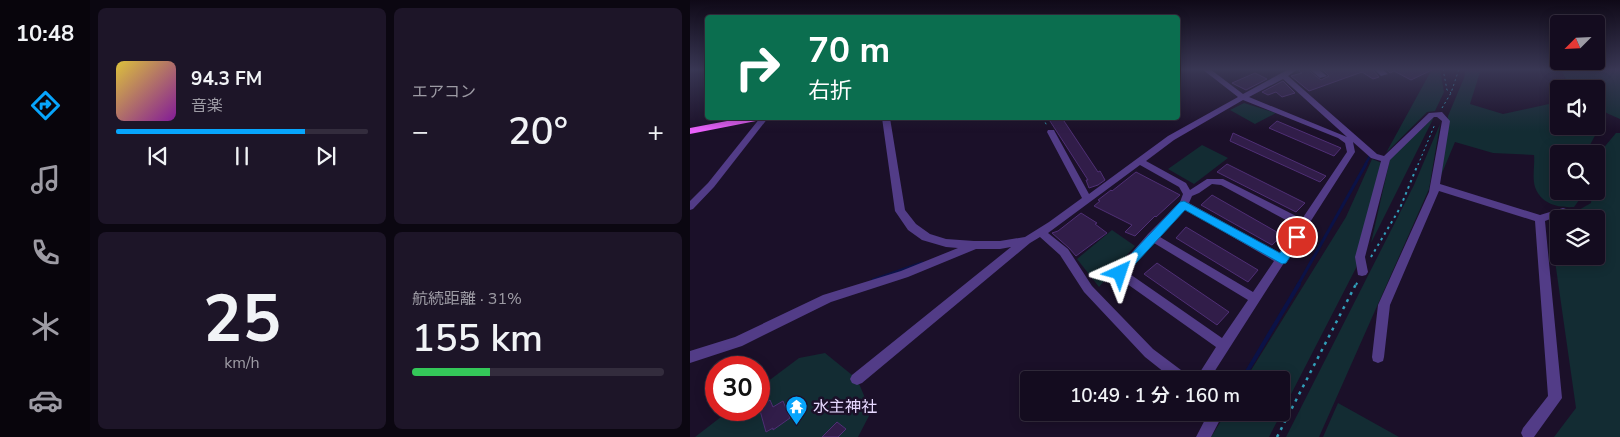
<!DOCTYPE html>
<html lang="ja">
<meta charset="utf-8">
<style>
:root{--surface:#140c1f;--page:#1d1528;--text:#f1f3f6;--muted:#9d9ba4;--line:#332c3d;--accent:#07a5fc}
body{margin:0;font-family:"Nunito Sans","Noto Sans JP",sans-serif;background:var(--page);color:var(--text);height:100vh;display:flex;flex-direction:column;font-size:19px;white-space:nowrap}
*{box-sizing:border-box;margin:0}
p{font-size:16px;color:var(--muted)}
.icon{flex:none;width:28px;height:28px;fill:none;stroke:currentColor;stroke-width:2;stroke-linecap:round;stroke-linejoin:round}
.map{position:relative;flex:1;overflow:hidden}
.drawer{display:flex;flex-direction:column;gap:8px;padding:8px;background:#0b0711;width:600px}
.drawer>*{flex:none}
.top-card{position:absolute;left:15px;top:15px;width:475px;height:105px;border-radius:5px;box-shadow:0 2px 12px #0003,0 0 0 1px var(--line);background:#0b6e4f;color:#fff;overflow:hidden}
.needle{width:32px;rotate:246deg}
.tools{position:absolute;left:860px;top:15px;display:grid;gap:10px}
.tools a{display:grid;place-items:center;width:55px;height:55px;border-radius:5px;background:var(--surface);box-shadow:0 2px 12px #0003,0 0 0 1px var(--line);font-size:25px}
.speed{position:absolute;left:15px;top:356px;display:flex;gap:10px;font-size:25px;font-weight:700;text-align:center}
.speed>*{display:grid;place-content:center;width:65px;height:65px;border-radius:50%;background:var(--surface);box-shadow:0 2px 12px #0003,0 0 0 1px var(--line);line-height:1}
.speed .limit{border:8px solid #d22;background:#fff;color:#111}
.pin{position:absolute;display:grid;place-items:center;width:42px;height:42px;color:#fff;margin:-21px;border:2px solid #fff;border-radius:50%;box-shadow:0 1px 5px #0007}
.me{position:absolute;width:55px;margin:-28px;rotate:42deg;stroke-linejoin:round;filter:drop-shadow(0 0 4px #0008)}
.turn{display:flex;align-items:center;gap:18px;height:105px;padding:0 20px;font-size:22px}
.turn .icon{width:65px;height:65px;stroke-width:2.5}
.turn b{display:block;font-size:35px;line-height:42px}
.big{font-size:38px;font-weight:600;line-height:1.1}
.drawer .widget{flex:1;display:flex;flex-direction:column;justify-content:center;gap:8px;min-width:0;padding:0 18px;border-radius:8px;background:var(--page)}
.drawer .dial{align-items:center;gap:0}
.dial b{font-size:65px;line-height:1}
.song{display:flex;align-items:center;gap:15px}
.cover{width:60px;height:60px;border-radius:8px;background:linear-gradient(135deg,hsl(50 70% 55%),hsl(290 70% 35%))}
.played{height:5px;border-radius:2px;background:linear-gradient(90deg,var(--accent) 75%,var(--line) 75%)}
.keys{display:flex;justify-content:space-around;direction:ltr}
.heat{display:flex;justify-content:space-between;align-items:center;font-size:28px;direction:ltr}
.charge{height:8px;border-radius:4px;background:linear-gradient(90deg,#34c759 31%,var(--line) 0)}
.drawer .tiles{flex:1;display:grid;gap:8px;grid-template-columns:repeat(2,1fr)}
.trip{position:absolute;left:330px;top:371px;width:270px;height:50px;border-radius:5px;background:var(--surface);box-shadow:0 2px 12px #0003,0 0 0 1px var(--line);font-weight:600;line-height:50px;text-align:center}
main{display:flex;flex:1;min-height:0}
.tabs{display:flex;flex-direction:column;width:90px;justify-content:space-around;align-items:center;background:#08050c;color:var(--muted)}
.tabs .icon{width:35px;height:35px}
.tabs .on{color:var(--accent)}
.tabs b{font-size:22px;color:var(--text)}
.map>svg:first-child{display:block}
</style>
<main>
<nav class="tabs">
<b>10:48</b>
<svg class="icon on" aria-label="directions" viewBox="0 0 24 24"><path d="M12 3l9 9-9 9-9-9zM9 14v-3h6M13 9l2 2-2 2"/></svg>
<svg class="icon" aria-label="music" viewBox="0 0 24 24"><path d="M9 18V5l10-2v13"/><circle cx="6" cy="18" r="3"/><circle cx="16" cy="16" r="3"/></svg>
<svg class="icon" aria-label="phone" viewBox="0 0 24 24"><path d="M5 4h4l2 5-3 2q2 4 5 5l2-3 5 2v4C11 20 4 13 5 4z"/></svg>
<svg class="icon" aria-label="climate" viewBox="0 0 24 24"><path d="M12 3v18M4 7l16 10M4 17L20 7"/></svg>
<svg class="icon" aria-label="car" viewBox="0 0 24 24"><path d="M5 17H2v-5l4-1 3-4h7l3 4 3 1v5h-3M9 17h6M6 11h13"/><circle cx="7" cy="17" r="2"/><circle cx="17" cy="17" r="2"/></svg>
</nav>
<section class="drawer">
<div class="tiles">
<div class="widget">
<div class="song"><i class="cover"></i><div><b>94.3 FM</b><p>音楽</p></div></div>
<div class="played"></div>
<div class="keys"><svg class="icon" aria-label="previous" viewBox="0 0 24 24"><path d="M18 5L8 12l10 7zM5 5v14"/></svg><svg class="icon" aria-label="pause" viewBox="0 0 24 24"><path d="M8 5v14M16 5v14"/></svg><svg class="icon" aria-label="next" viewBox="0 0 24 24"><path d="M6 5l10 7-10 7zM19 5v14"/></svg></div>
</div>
<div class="widget"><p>エアコン</p>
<div class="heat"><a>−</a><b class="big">20°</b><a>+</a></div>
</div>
<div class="widget dial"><b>25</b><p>km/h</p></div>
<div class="widget"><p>航続距離 · 31%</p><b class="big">155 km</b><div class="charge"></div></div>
</div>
</section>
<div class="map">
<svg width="930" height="437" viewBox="0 0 930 437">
<rect width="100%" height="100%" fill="#1b1029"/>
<path fill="#132c33" d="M742,69h8l4,23 -9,19 -8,1 -41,41z
M776,69h15l-11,35 33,10 46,-10 4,-21 11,6h-5v37h36l2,6 -12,22h-26v37h23v5l-8,11c-16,1 -33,-3 -39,-20 -3,-9 0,-23 -1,-32l-41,-2 -38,-11 -18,43 11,-69 16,-38z
M871,69h59v50c-18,-8 -24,-9 -24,-30 -21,0 -26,1 -35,-20z
M554,103l32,10 -21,11 -25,-14z
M743,118v1l-62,124 19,-84z
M750,124l-11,65 -110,248h-33l128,-252z
M926,133h4v304h-66l22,-29 -26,-182 9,-5v35h37v-37h-33l28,-16 1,-12h4v-34z
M512,145l26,13 -34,26 -26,-15z
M682,159l10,4 -26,105 -87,169h-58l15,-24 55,-1v-32h-36l101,-163z
M422,230l23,16 -36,41 -22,-28z
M135,353l32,26 14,33 -13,25h-163l35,-27h29v-22l40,-30z
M648,403l61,34h-76z"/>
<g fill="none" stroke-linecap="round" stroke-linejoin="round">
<path stroke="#0b1247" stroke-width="2.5" d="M675,165l5,-9"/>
<path stroke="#0b1247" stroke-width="3" d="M183,280l49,-17
M608,285l68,-121"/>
<path stroke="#0b1247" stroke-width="4" d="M552,380l57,-96"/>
</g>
<path fill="#311d49" stroke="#4f2f75" d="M610,69h7l14,11 8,-4 -7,-7h50l7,8 -6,2 -11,-7 -53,19 -18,-15 11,-3 -3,-2z
M696,69h48l-23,11 -17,-9 -4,2z
M565,73l12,6 -21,11 -14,-7z
M593,81l12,12 -13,4 -6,-5 -8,3 -6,-3z
M358,118h14l36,54 2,-1 5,9 -7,5 -9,3 -3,-8h2z
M587,121l64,27 -7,8 -65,-28z
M543,133l93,43 -6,6 -90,-41z
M537,164l78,39 -9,9 -79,-40z
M446,172l44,23 -24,22 -1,-1 -20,20 -10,-4 7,-7 -38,-19 6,-5 -2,-1 13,-10 1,1z
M522,195l70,40 -10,10 -71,-40z
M391,213l16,10 -2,1 12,9 -31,23 -7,-8 -17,-15 6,-2z
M496,227l72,43 -10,12 -72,-44z
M467,263l72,49 -12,13 -73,-51z
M80,400l3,7 10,-6 7,17 -17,12v-2l-7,4 -7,-25z
M147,422l9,7 -8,8h-16z"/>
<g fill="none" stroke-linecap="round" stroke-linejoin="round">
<path stroke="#319fba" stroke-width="1" stroke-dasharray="2 3" stroke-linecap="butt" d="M753,69l4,21 4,3
M752,108l9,-15 8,-24
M353,118l4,8
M728,165l17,-41"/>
<path stroke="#319fba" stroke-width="2" stroke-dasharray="2.5 4" stroke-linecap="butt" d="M681,257l29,-49 18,-44
M666,285l2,-4"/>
<path stroke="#319fba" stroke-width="2.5" stroke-dasharray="3 5" stroke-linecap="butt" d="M587,437l79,-153"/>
<path fill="#523c87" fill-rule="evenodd" d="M512,69h8l33,25 46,-25h9l-10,7 89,78 7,2 45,-43 13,-1 8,9 -10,63 100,31 23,-7 3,1 2,2 -2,2 -21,8 17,177 -28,39h-11l-2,-4 2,-5 25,-32 -13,-175 -96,-30 -49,114 -6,52 -1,4 -5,2 -5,-2 -1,-4 6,-52 51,-113 13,-71 -5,-4h-3l-44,43 -25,97 3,15 -2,3 -4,1 -4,-1 -3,-18 26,-96 -10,-3 -18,-16 2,10 -146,228h-14l21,-33 -100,-71 -2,-3 34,-39 32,-32 3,-8 -4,-7 -39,-22 -92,68 20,16 24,37 61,63 36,27 2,4h-17l-29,-23 -61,-65 -24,-37 -20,-18 -10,6 -168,140 -5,2 -5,-2 -2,-4 2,-4 159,-128 -11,2h-24l-68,28 -77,25 -89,44 -52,17v-12l45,-14 88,-42 78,-24 57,-23 -12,-1 -24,-7 -14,-10 -13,-19 -13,-93h8l15,92 11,14 14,10 16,5 28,2h26l25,-4 24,-15 33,-24 -35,-66 1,-2h6l1,2 34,62 79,-58 70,-39zM593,79l64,58 -98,-40zM553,100l95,38 7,5 2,9 -45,67 -79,-40h-16l-17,11 -4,-7 -40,-22 28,-21zM522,184l9,1 76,41 -18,27 -90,-50 3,-7 7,-3zM495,209l89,52 -21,31 -93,-55zM464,243l94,57 -26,38 -95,-66z
M619,69h9l9,7 -7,2z
M684,69h8l6,5 -7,2z
M70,118h8l-54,69 -21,22 -3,1v-9l18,-18z
M519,412h15l-13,25h-15z"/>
<path fill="#eb61fd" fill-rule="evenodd" d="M53,118h18l-5,3 -66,13v-6z"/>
</g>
<linearGradient id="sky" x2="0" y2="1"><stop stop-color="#0f0917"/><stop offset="0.53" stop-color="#393754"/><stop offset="1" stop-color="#393754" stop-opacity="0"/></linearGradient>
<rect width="930" height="131" fill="url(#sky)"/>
<path fill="#07a5fc" stroke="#056ba4" d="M494,201l96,52 13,-19h8l2,3 -17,26 -4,1 -97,-54 -61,66h-8l-2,-3 2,-3 64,-68z"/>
<defs>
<symbol id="temple-pin" viewBox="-11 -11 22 30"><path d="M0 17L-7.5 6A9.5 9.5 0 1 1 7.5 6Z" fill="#07a5fc" stroke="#1b1029"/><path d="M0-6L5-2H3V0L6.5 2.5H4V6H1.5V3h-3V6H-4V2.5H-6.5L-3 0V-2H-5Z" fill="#fff"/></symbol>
</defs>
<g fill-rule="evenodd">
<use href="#temple-pin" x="94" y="394" width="25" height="34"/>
</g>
<g text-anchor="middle" stroke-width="5" stroke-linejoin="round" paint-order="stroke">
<g font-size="16" fill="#e7d8ff" stroke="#1b1029" text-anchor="start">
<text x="123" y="412">水主神社</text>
</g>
</g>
</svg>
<div class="tools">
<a><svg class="needle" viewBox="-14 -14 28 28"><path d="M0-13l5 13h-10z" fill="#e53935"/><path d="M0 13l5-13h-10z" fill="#9d9ba4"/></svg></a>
<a><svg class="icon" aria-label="sound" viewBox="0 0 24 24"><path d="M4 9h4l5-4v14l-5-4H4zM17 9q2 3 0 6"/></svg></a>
<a><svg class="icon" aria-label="search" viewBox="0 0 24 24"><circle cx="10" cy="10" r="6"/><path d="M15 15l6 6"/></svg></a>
<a><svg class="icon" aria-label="layers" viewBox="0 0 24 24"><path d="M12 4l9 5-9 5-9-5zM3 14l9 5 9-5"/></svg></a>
</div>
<div class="speed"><div class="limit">30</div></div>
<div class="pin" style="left:607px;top:237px;background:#d93025"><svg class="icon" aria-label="arrive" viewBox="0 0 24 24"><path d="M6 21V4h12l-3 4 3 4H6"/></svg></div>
<svg class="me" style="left:430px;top:273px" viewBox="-20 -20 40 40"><path d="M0-17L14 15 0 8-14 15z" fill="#07a5fc" stroke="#fff" stroke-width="4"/></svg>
<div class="trip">10:49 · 1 分 · 160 m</div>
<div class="top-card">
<div class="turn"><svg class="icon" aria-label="right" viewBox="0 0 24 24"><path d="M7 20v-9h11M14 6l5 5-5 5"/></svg><div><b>70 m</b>右折</div></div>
</div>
</div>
</main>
